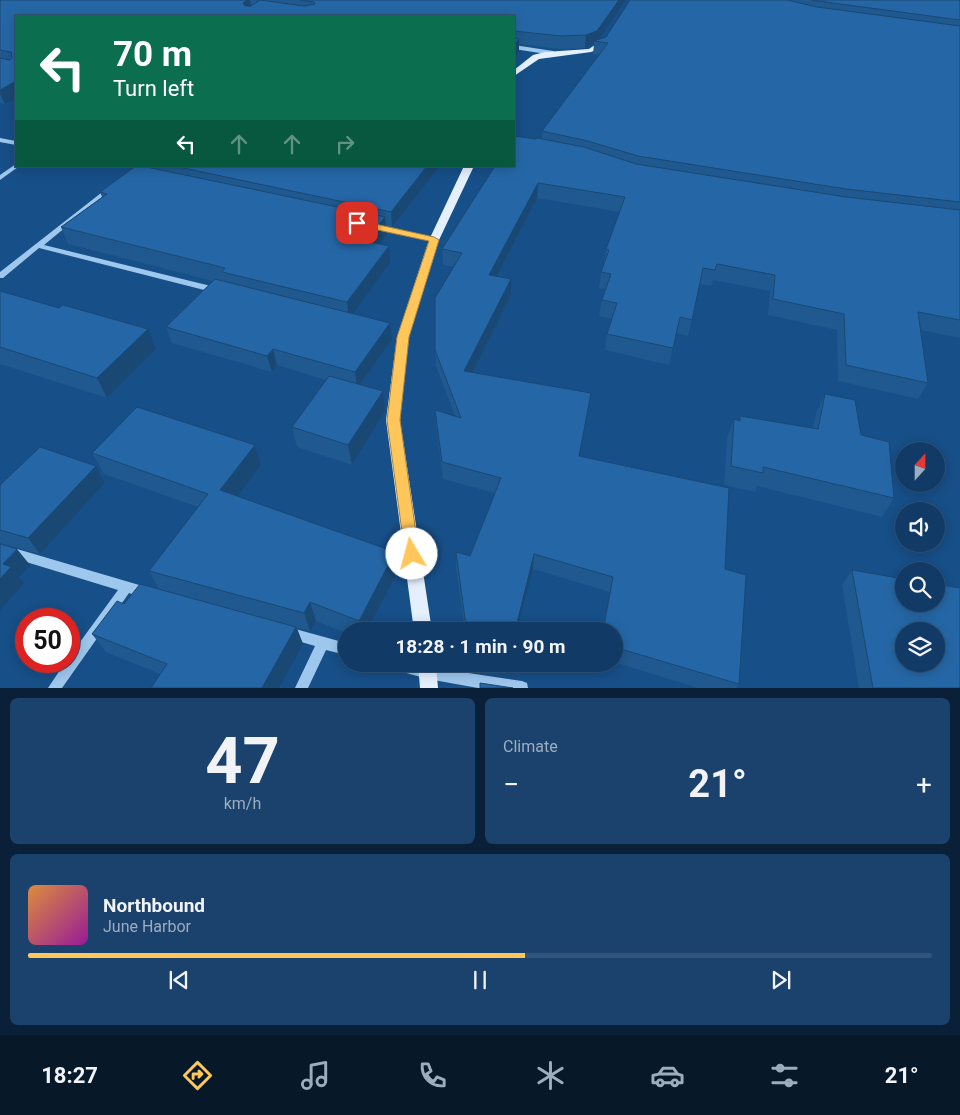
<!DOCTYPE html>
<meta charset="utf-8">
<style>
:root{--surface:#113b66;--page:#1a426c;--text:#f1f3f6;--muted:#9cadbf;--line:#30557a;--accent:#ffc65b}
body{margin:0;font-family:Roboto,sans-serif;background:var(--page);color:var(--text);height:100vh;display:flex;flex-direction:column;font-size:19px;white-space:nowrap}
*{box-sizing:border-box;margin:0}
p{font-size:16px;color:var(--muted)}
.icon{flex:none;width:28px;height:28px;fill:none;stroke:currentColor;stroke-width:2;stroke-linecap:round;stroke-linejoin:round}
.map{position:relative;height:688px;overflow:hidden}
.sheet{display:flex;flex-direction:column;gap:10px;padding:10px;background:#092038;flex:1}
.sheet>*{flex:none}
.top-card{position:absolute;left:15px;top:15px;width:500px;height:152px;border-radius:0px;box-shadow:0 2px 12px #0003,0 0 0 1px var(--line);background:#0b6e4f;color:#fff;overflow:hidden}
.needle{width:32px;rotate:21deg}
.buttons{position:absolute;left:895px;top:442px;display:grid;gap:10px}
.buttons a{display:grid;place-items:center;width:50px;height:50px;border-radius:50%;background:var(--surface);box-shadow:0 2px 12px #0003,0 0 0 1px var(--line);font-size:25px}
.speed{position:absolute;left:15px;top:608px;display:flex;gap:10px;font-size:25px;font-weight:700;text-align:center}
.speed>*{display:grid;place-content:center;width:65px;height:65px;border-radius:50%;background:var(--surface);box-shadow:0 2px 12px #0003,0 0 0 1px var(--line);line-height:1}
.speed .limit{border:8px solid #d22;background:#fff;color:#111}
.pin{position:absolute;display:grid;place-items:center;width:42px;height:42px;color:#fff;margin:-21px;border-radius:10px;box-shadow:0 2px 8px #0006}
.me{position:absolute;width:55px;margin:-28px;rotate:352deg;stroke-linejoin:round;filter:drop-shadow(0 0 4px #0008)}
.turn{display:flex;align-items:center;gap:18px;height:105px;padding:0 15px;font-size:22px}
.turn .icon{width:65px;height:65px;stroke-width:2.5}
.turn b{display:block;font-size:35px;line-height:42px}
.lanes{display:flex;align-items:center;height:48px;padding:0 15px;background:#0003;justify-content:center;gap:25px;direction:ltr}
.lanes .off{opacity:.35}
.big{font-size:38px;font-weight:700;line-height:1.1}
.sheet .tile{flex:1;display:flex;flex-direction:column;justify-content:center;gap:8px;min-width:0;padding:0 18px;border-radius:8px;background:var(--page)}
.sheet .dial{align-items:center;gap:0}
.dial b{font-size:65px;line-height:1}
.song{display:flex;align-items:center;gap:15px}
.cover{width:60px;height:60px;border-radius:8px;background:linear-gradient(135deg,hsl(30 70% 55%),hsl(300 70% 35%))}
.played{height:5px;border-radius:2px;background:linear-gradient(90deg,var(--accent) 55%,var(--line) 55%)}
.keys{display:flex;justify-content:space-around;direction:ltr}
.heat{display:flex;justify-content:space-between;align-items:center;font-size:28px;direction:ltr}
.sheet .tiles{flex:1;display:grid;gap:10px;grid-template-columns:1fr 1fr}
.tile:last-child{grid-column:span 2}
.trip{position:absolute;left:338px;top:622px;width:285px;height:50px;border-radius:25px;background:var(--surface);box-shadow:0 2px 12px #0003,0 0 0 1px var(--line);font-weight:700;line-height:50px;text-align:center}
.tabs{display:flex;height:80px;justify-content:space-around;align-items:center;background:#071829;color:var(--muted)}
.tabs .icon{width:35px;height:35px}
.tabs .on{color:var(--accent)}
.tabs b{font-size:22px;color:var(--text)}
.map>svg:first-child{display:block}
</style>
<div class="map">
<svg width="960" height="688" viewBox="0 0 960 688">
<rect width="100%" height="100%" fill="#174f88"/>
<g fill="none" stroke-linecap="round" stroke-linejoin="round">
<path fill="#9ec7ee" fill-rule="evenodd" d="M514,45l39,6 3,2 -3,2 -39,-6z
M0,138l16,3v4l-16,-3z
M16,164v2h3l-1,1 -18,13v-5z
M110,186l3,2 -1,1 -68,56 175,43 1,2 -1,2 -3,1 -177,-45 -36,30h-3v-6z
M373,225h3l58,13 4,2 -4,2 -58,-13h-3z
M0,544l146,43 4,2 2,4 -2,4 -4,2 -17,-6 -67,95h-14l18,-27h3v-4l49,-67 -118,-36z
M288,627l58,16v12l-20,-5 -18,38h-13l20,-42 -31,-9 -2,-4 2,-4z
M391,664h27l10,3 94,14 5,2 1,5h-50l-50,-9 -36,-10z"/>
<path fill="#e5f0ff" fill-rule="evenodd" d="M605,38l4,2 -2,1 -6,7 -10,4 -52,7 -25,17v-6l19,-15 12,-3 44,-3z
M464,166h10l-35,74 -30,97 -9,83 32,211h-18l-28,-211 11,-83 32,-97z
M418,664h18l2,24h-18z"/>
</g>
<path fill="#20598f" d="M0,0h626l-28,40 8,-3 24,-37h330v338l-39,-8 7,53 -10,16 -80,-18 -1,-51 -69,-15 2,-24 -57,-11 -2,6 -11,-2 -12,52 -12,-3 -7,32 -64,-15 2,-16 5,-15 -13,-3 3,-16 3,-11 -6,-1 2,-16 3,-8 2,-15 14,-37 -83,-14 -41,78 15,3v16l-39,77 116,37 -9,47 146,113 14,115 -3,4h-38l-84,-26v-31h-12l8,-39 -77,-23 -16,62h-52l-9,-63v-16l14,4 25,-63 -52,-14 -7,-53 -1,-16 20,6 -19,-50 -1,-16 19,-83 -11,-2 -1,-16 94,-110h6v-8l58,-76 -7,-1 1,-10 -9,4 -25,1 -41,-5v8l-5,6v-42h-498v82l-11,6 -5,-1z
M148,166h292l-48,61 -6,-1 1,8 -8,10 11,19 -37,50 37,10 2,16 -32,46 25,26 -33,54 -55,-18 -5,-20 34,-47 -49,-15 -5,7 -100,-29 -6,-16 47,-46 -145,-37 -7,-17 41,-30 -2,-5 49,-24z
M0,291l156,58 -49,49 -107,-34z
M825,394l36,41 33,63 -12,19 -125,-31 -2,6 -31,-7 3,-47 7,-19 5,1 1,-4 73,13 3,-16z
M255,445l6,20 -23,32 160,74 -31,60h-21v2l-30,-12 -6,10 -13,-3 6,16 -143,30 -54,-22 -14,-18 32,-30 35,-15 -10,-18 49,-64 -94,-33 -12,-21z
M96,466l9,17 -65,71 -40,-11v-58z
M852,570l108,118h-101l-17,-103z"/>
<path fill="#1a4874" d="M247,0h3l2,10 -6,4 -3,-11z
M619,0h7l-29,42 -3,-1v3l-9,4 1,-13z
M519,39v13l-5,6v-13z
M16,81v17l-11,6 -5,-10v-4z
M427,166h13l-48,61 -1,-15z
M538,183l-1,15 -48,93v-16z
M385,217l2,17 -19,24 -2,-17z
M389,246l1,17 -41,56 -2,-17z
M511,279v16l-46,92 -1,-16z
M390,323l2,16 -35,50 -2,-17z
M148,329l8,20 -49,49 -10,-20z
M273,349l4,16 -5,7 -5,-16z
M383,391l2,20 -33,54 -4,-20z
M255,445l6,20 -33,45 -8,-20z
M96,466l9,17 -65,71 -12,-16z
M17,549l13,16 -11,12 5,6 -24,27v-31l3,-15z
M395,552l3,19 -31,60h-6l-2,-10z
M534,554l-1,15 -16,62h-2z
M310,602l6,19 -6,10 -6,-18z
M296,627l7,17 -24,44h-17z"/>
<path fill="#2567a6" stroke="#1a4874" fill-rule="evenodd" d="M0,0h247l-4,3 2,3h6l9,-6 44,6 11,-2 -1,-2 -14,-2h319l-22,31 -11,4 -25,1 -47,-5v-15h-498v65l-16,9v-32l10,2 2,-2 -1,-6 -11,-2z
M630,0h157l30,7 143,19v176l-114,-13 -208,-33 -50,-15 -46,-10 66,-88 -14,-2 12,-4z
M812,0h148v20l-142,-19z
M514,38l5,1 -5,6z
M514,136l22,3 1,-1 47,9 52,17 210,33 114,13v110l-42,-8 10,71 -82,-18 -2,-51 -71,-15 2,-24 -58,-11 -2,6 -12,-2 -11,52 -12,-3 -7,31 -66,-14 10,-31 -15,-3 9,-26 -10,-2 8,-22 -3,-1 19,-52 -87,-14 -49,92 22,4 -47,92 127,22 -12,63 150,32 -4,81 21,6 -7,109 -125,-37v-16h-11l10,-54 -79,-23 -19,77h-35l-14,-5 -10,-74 14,4 31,-78 -59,-16 -7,-52 26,8 -26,-68v-52l27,-45 -20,-4 53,-83h19z
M136,166h6l243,51 -19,24 23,5 -42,56 -125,-30 3,-4 -164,-41 46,-33 -7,-2z
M174,166h253l-36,46z
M215,279l175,44 -35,49 -82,-23 -6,7 -101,-29z
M0,291l59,17 4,-3 85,24 -51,49 -97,-31z
M329,376l54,15 -35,54 -56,-18z
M825,394l30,6 6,35 28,7 5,56 -131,-31v6l-32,-7 3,-47 6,2v-5l78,13z
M137,407l118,38 -35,45 175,62 -36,69 -49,-19 -6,11 -155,-42 59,-77 -116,-41z
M40,447l56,19 -68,72 -28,-8v-45z
M0,544l17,5 -14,15 8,3 -11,12z
M852,570l52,9v25h32v-20l24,4v100h-87zM904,631h32v33h-32z
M140,584l156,43 -34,61h-111l16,-24 -75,-30 25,-33 7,3z
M480,683l33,5h-33z"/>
<path fill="#ffc65b" stroke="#a6813b" d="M357,220l77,17 5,3 -30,97 -9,83 19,134 -2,5 -5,2 -5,-2 -2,-5 -18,-134 10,-83 32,-96 -75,-16 -1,-2z"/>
</svg>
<div class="buttons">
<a><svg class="needle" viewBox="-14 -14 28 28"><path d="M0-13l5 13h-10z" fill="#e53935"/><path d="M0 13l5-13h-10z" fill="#9cadbf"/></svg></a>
<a><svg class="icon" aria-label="sound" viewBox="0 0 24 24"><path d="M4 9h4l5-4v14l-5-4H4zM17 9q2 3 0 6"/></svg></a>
<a><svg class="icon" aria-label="search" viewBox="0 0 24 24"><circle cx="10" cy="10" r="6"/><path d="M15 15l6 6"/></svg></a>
<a><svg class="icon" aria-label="layers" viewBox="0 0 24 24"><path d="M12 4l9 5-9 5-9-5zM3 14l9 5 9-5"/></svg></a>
</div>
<div class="speed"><div class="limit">50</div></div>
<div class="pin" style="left:357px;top:223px;background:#d93025"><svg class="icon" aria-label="arrive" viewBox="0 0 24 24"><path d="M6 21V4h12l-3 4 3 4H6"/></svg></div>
<svg class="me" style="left:412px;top:554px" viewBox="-20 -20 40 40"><circle r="19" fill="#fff"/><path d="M0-13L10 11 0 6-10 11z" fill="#ffc65b"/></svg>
<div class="trip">18:28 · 1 min · 90 m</div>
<div class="top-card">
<div class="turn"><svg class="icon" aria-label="left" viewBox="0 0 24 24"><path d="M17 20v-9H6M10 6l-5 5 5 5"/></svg><div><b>70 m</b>Turn left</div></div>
<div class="lanes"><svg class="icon" aria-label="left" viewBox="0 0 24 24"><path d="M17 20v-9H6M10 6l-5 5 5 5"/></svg><svg class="icon off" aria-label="ahead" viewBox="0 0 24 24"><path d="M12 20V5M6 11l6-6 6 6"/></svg><svg class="icon off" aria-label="ahead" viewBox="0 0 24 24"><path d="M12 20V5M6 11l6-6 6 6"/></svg><svg class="icon off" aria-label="right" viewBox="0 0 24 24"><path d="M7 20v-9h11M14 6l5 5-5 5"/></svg></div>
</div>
</div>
<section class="sheet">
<div class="tiles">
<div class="tile dial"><b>47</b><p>km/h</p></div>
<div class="tile"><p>Climate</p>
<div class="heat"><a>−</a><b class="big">21°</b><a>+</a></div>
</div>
<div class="tile">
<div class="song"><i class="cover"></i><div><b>Northbound</b><p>June Harbor</p></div></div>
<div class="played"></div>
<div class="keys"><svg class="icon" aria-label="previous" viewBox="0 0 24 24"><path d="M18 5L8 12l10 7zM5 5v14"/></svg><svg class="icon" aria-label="pause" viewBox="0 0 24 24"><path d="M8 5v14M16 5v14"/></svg><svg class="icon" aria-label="next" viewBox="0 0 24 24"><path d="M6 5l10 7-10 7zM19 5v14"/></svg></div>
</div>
</div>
</section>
<nav class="tabs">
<b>18:27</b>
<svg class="icon on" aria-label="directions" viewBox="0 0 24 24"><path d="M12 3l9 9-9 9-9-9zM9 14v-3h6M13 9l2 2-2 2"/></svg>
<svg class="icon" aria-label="music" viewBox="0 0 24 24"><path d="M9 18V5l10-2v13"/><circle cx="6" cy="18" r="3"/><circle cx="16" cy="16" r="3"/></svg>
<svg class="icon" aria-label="phone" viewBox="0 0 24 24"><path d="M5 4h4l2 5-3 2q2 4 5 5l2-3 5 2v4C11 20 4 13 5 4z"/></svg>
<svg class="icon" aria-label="climate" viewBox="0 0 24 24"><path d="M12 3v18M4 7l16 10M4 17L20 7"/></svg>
<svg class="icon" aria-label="car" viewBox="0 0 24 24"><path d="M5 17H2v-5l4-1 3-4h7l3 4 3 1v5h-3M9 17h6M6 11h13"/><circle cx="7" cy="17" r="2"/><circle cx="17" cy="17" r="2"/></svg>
<svg class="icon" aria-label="filters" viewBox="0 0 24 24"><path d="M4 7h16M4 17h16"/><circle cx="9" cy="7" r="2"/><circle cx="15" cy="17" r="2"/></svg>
<b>21°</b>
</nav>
